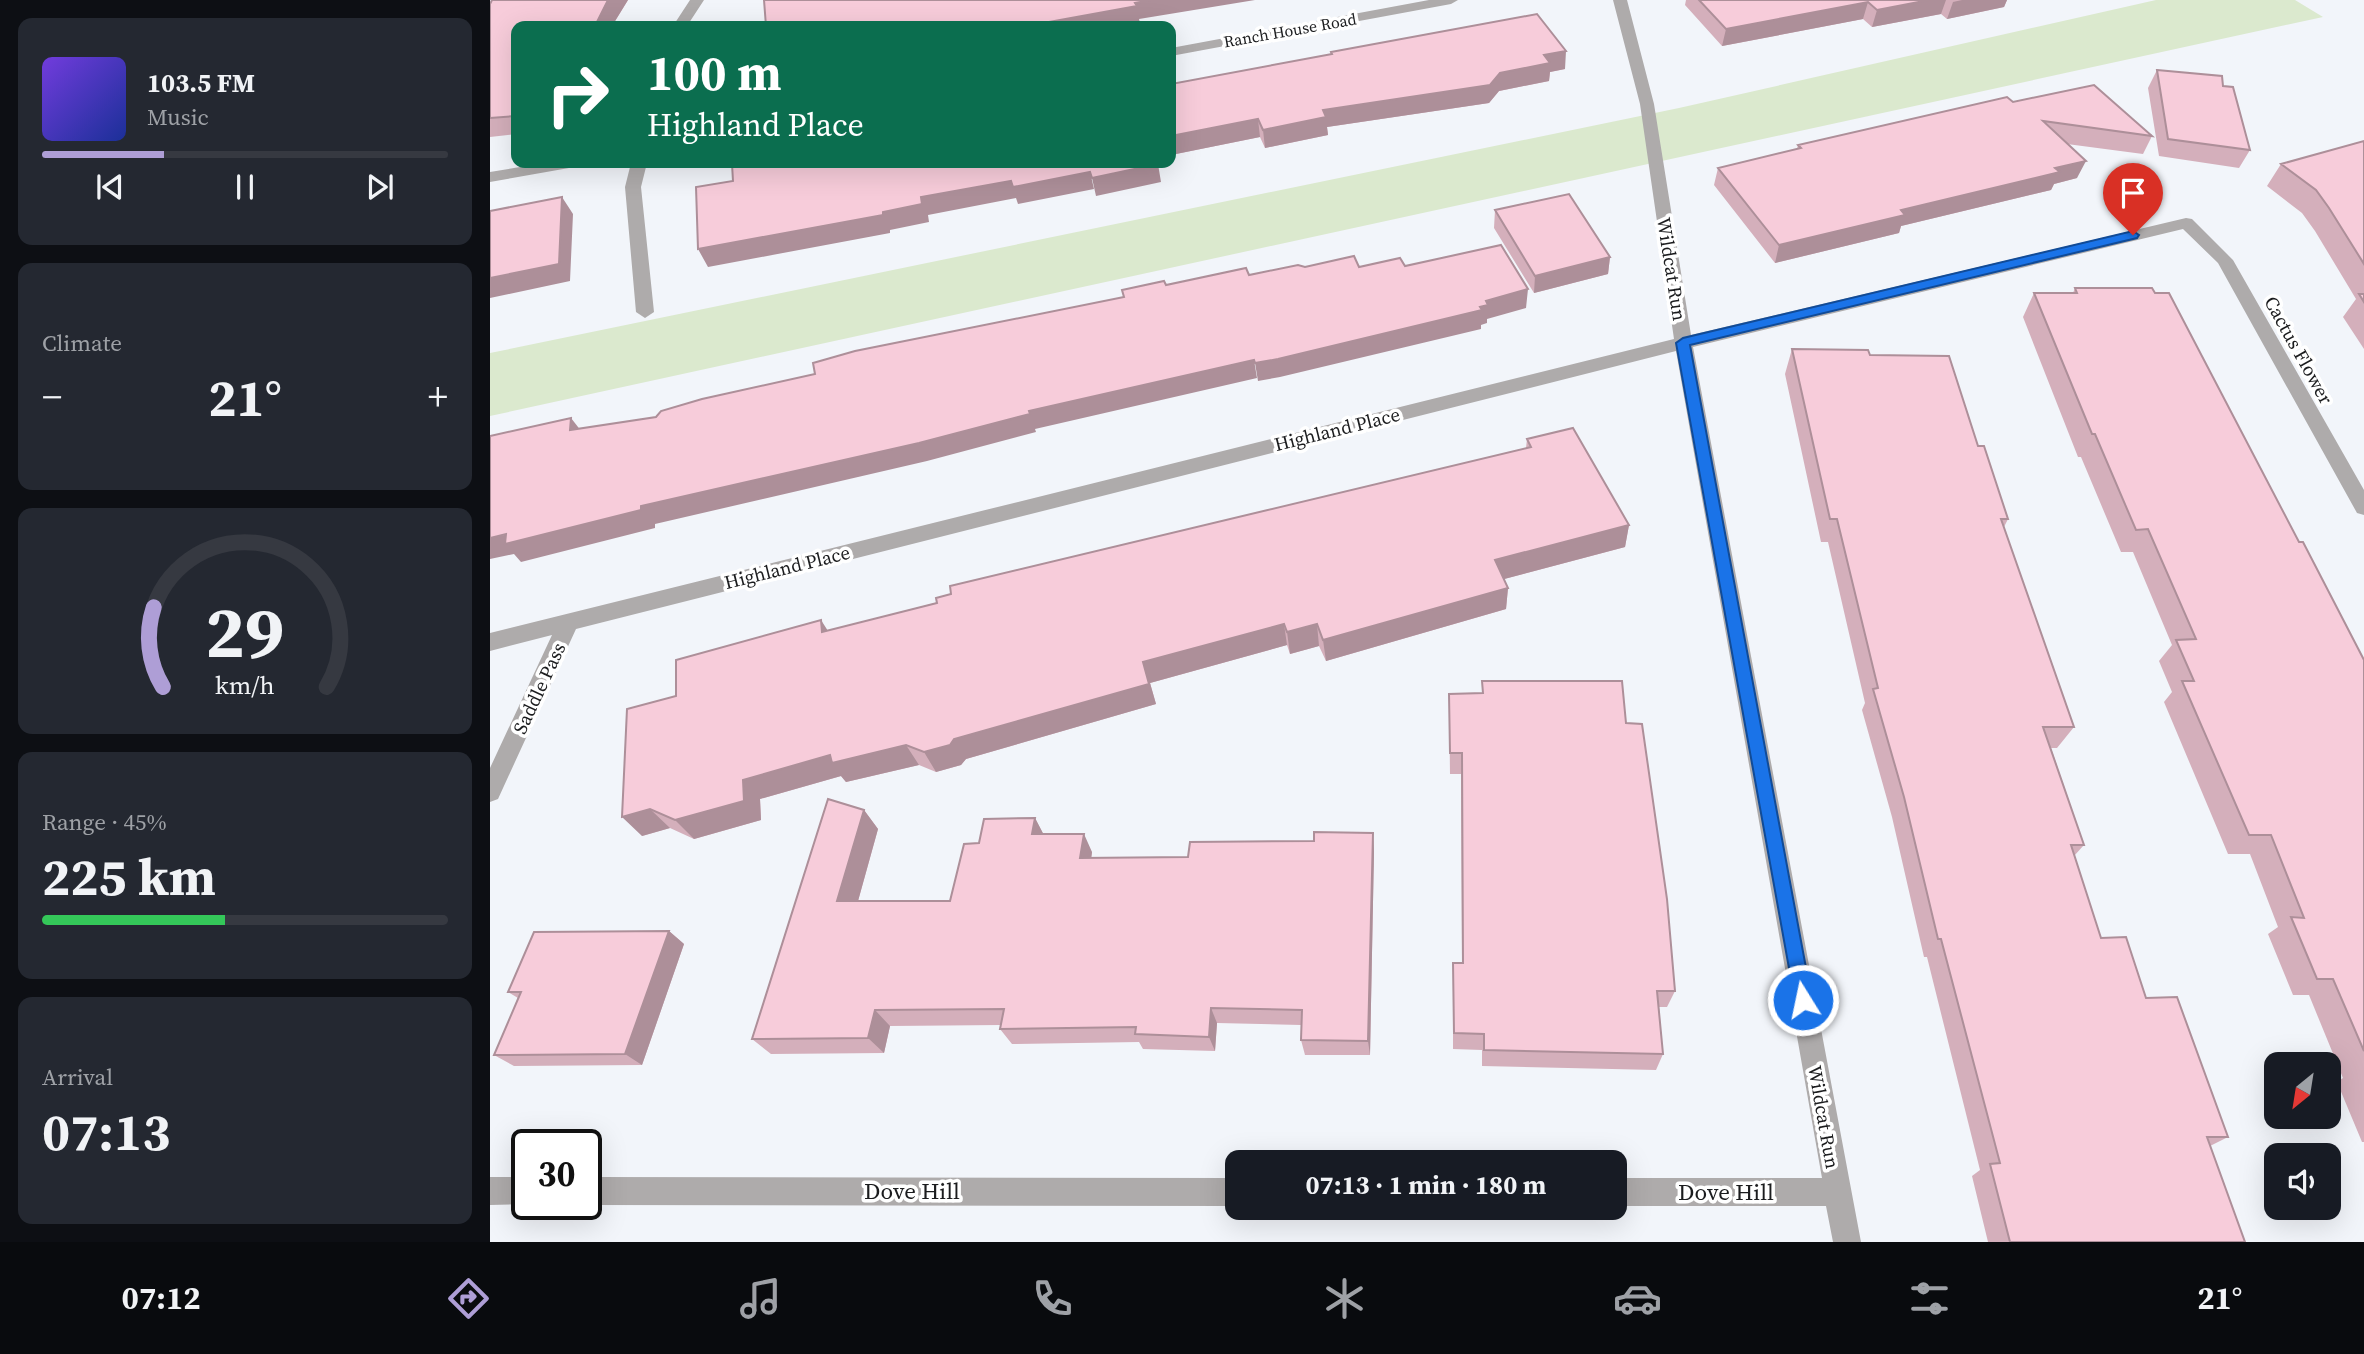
<!DOCTYPE html>
<meta charset="utf-8">
<style>
:root{--surface:#171b24;--page:#242831;--text:#f1f3f6;--muted:#9ea1a6;--line:#363941;--accent:#ae9ed6}
body{margin:0;font-family:"Source Serif 4",serif;background:var(--page);color:var(--text);height:100vh;display:flex;flex-direction:column;font-size:26px;white-space:nowrap}
*{box-sizing:border-box;margin:0}
p{font-size:23px;color:var(--muted)}
.icon{flex:none;width:38px;height:38px;fill:none;stroke:currentColor;stroke-width:2;stroke-linecap:round;stroke-linejoin:round}
.map{position:relative;flex:1;overflow:hidden}
.details{display:flex;flex-direction:column;gap:18px;padding:18px;background:#0d0f14;width:490px}
.details>*{flex:none}
.banner{position:absolute;left:21px;top:21px;width:665px;height:147px;border-radius:14px;box-shadow:0 7px 28px #0002;background:#0b6e4f;color:#fff;overflow:hidden}
.needle{width:46px;rotate:210deg}
.controls{position:absolute;left:1774px;top:1052px;display:grid;gap:14px}
.controls a{display:grid;place-items:center;width:77px;height:77px;border-radius:14px;background:var(--surface);box-shadow:0 7px 28px #0002;font-size:35px}
.speed{position:absolute;left:21px;top:1129px;display:flex;gap:14px;font-size:35px;font-weight:700;text-align:center}
.speed>*{display:grid;place-content:center;width:91px;height:91px;border-radius:50%;background:var(--surface);box-shadow:0 7px 28px #0002;line-height:1}
.speed .limit{border:4px solid #111;border-radius:10px;background:#fff;color:#111}
.pin{position:absolute;display:grid;place-items:center;width:60px;height:60px;color:#fff;margin:-72px -30px;border-radius:50% 50% 50% 0;rotate:-45deg;box-shadow:0 0 7px #0007}
.pin .icon{rotate:45deg}
.me{position:absolute;width:77px;margin:-38px;rotate:350deg;stroke-linejoin:round;filter:drop-shadow(0 0 5px #0008)}
.turn{display:flex;align-items:center;gap:24px;height:147px;padding:0 21px;font-size:32px}
.turn .icon{width:91px;height:91px;stroke-width:2.5}
.turn b{display:block;font-size:49px;line-height:60px}
.big{font-size:52px;font-weight:700;line-height:1.1}
.details .card{flex:1;display:flex;flex-direction:column;justify-content:center;gap:10px;min-width:0;padding:0 24px;border-radius:14px;background:var(--page)}
.details .dial{align-items:center;gap:0}
.dial svg{height:182px;overflow:visible;fill:none;stroke:var(--line);stroke-width:7;stroke-linecap:round;text-anchor:middle}
.dial text{fill:var(--text);stroke:none}
.song{display:flex;align-items:center;gap:21px}
.cover{width:84px;height:84px;border-radius:10px;background:linear-gradient(135deg,hsl(260 70% 55%),hsl(230 70% 35%))}
.played{height:7px;border-radius:4px;background:linear-gradient(90deg,var(--accent) 30%,var(--line) 30%)}
.keys{display:flex;justify-content:space-around;direction:ltr}
.heat{display:flex;justify-content:space-between;align-items:center;font-size:38px;direction:ltr}
.charge{height:10px;border-radius:5px;background:linear-gradient(90deg,#34c759 45%,var(--line) 0)}
.trip{position:absolute;left:735px;top:1150px;width:402px;height:70px;border-radius:14px;background:var(--surface);box-shadow:0 7px 28px #0002;font-weight:700;line-height:70px;text-align:center}
.dock{display:flex;height:112px;justify-content:space-around;align-items:center;background:#090b0e;color:var(--muted)}
.dock .icon{width:49px;height:49px}
.dock .selected{color:var(--accent)}
.dock b{font-size:32px;color:var(--text)}
main{display:flex;flex:1;min-height:0}
.map>svg:first-child{display:block}
</style>
<main>
<section class="details">
<div class="card">
<div class="song"><i class="cover"></i><div><b>103.5 FM</b><p>Music</p></div></div>
<div class="played"></div>
<div class="keys"><svg class="icon" aria-label="previous" viewBox="0 0 24 24"><path d="M18 5L8 12l10 7zM5 5v14"/></svg><svg class="icon" aria-label="pause" viewBox="0 0 24 24"><path d="M8 5v14M16 5v14"/></svg><svg class="icon" aria-label="next" viewBox="0 0 24 24"><path d="M6 5l10 7-10 7zM19 5v14"/></svg></div>
</div>
<div class="card"><p>Climate</p>
<div class="heat"><a>−</a><b class="big">21°</b><a>+</a></div>
</div>
<div class="card dial"><svg viewBox="0 0 100 80">
<path d="M14 69A42 42 0 1 1 86 69"/>
<path d="M14 69A42 42 0 0 1 10 34" stroke="#ae9ed6"/>
<text x="50" y="56" font-size="32" font-weight="700">29</text>
<text x="50" y="72" font-size="11">km/h</text>
</svg></div>
<div class="card"><p>Range · 45%</p><b class="big">225 km</b><div class="charge"></div></div>
<div class="card"><p>Arrival</p><b class="big">07:13</b></div>
</section>
<div class="map">
<svg width="1874" height="1242" viewBox="0 0 1874 1242">
<rect width="100%" height="100%" fill="#f2f5fa"/>
<path fill="#dbe9ce" d="M1666,0h139l28,17 -1833,399v-63l1189,-245z"/>
<g fill="none" stroke-linecap="round" stroke-linejoin="round">
<path fill="#aeabab" fill-rule="evenodd" d="M200,0h14l-17,26h-14z
M939,0h29l-7,4 -280,52v-8z
M1123,0h14l27,104 37,231 495,-117 6,1 41,41 131,230v25l-7,-2 -139,-250 -35,-34 -490,118 168,895h-28l-7,-36h-211v-28h207l-146,-827 -1100,278 -78,170 -8,3v-34l62,-133 -62,16v-18l1184,-294 -34,-235z
M54,163h33l-8,5 -79,14v-10z
M141,163h16l-6,24 13,125 -9,6 -9,-6 -11,-125z
M0,1177h37l2,27 -39,1z
M96,1177l651,1v28l-651,-1z"/>
</g>
<path fill="#d4afbb" d="M138,0l-16,26h-96v108l-26,3v-133z
M1196,0h321l-3,7 -57,12 -6,-5 -69,13 -9,-8 -141,27 -37,-41z
M841,52l234,17 -15,3 -1,9 -50,10 -10,12 -162,24 1,8 -63,13 -5,-11 -89,18 160,-100z
M1667,70l66,16 27,64 -11,18 -80,-12 -11,-68z
M1523,102l139,34 -9,18 -76,-10 10,34 -23,6 -3,6 -150,36 -2,7 -124,30 -61,-78 4,-17 79,-19 1,-4z
M1874,141v208l-21,-32 13,-18 -41,-68 -13,-18 -35,-27 14,-22z
M1005,210l115,47 -2,17 -74,19 -40,-65z
M1585,288l224,254 65,118v482h-2l-25,-60 6,-4 -34,-83h-16l-25,-61 10,-7 -28,-73h-22l-64,-152 8,-10 -13,-31 13,-16 -39,-93h-12l-40,-95h-3l-55,-140 11,-24h39z
M1302,349l78,6 108,91 30,73 -4,8 70,200 -17,21h-6l33,97 -10,11 27,82 45,60 82,139 -18,9 35,96h-257l-16,-66 8,-6 -53,-213h-3l-32,-140 -30,-107 3,-7 -37,-161h-7l-36,-168z
M1037,439l102,86 -4,22 -121,32 4,9 -2,21 -180,52 -7,-15 -29,8 -3,-9 -137,38 6,21 -190,55 -5,6 -25,7 -17,-7 -73,17 -5,-6 -81,23 1,21 -67,19 -24,-11 -28,8 34,-140 152,-65 698,-183z
M992,681l144,42 49,268 -8,16h-8l4,47 -7,16 -174,-4v-16l-29,-1v-86h9l-1,-189h-11l-1,-80 33,-1z
M374,810l14,19 -20,72h92l29,-58 56,-25 8,16 49,18 -1,6 97,-1 185,-24 1,18 -4,204h-65l-4,-15v-15l-84,-2 -2,28 -72,-2 -4,-7 -127,2 -12,-15 1,-4 -111,1 -6,27 -113,1 -19,-15z
M179,931l15,13 -42,121 -128,1 -20,-11 24,-57 -10,-6z"/>
<path fill="#ad8f99" d="M118,0h20l-16,26h-17z
M661,0h104l-116,19 1,4 -15,3h-98z
M1439,0h17l-5,14 -69,13 5,-17z
M1472,0h45l-3,7 -57,12 6,-17z
M1378,2l-5,17 -141,27 4,-17z
M1076,51l-1,18 -15,3 -1,9 -50,10 -10,12 -162,24 1,8 -63,13 -2,-18 60,-20 177,-37 44,-18z
M768,119l2,18 -89,18v-19z
M1596,161l-9,17 -23,6 -3,6 -150,36 -2,7 -124,30 4,-18 122,-35 154,-42z
M668,164l3,18 -65,14 -4,-18z
M600,172l4,17 -76,15 -2,-6 -88,17 1,7 -39,8v3l-182,34 -10,-18 185,-37 38,-15 90,-16z
M72,197l11,17 -3,67 -80,17v-20z
M1120,257l-2,17 -74,19 1,-17z
M1038,289l-2,19 -39,11v4l-6,2v4l-201,48 -22,4 -3,-18z
M764,360l3,18 -222,51 1,3 -109,29 -272,63v4l-134,34 -7,-8 -24,5v-21l151,-32 388,-95z
M81,418l14,18 -15,-6z
M1139,525l-4,22 -132,35 2,-22z
M1018,588l-2,21 -180,52 -3,-21z
M331,620l14,22 -13,-10z
M794,624l3,21 -137,38 6,21 -190,55 -5,6 -25,7 -12,-20 219,-90z
M827,624l2,22 -29,8 -3,-22z
M416,745l13,20 -73,17 -5,-6 -81,23 1,21 -67,19 -19,-19 68,-40 87,-25z
M160,809l20,19 -28,8 -20,-19z
M374,810l14,19 -25,90 -16,-18z
M545,818l10,19 -13,-3z
M883,833l1,18 -4,204 -2,-14z
M594,834l8,18 -3,24 -9,-18z
M179,931l15,13 -42,121 -17,-11z
M721,1008l6,15 -2,28 -6,-14z
M385,1010l15,16 -6,27 -16,-15z"/>
<path fill="#f7ccda" stroke="#ad8f99" stroke-width="2" d="M2,0h116l-13,26h-79v90l-26,2v-114z
M274,0h387l-16,3 2,3 -110,20h-261z
M1209,0h230l-52,10 -9,-8 -142,27z
M1047,14l29,37 -22,4 6,8 -50,10 -10,12 -167,25 3,7 -63,13 -5,-11 -87,17v-52l161,-30 -1,-2z
M1667,70l65,6 1,10 10,1 17,63 -82,-11z
M1604,85l58,51 -109,-15 43,40 -31,7 5,4 -159,38 4,5 -126,30 -61,-77 83,-20 -3,-3 209,-48 6,5z
M1874,141v123l-35,-56 -13,-18 -35,-26z
M250,163h417l1,1 -66,14 -2,-6 -77,15 -2,-6 -90,16 1,7 -39,8v3l-185,34 -2,-62 37,-6 -1,-17z
M1079,194l41,63 -75,19 -40,-66z
M72,197l-3,67 -69,14v-67z
M1011,245l27,44 -42,12 2,4 -8,2 2,3 -204,49 -23,4 -1,-3 -225,51 1,3 -111,29 -278,63v4l-136,34 1,-10 -16,4v-102l81,-18 -1,12 86,-13 5,-6 41,-12 113,-25 -2,-11 42,-12 269,-54 -2,-7 42,-9 2,4 80,-17 3,7 49,-10 7,2 49,-11 5,11 41,-9 5,8z
M1585,288h77l3,5h14l130,249h4l61,118v391l-31,-72h-16l-26,-62 13,1 -33,-83h-22l-67,-154h12l-18,-41 20,-1 -48,-110 -12,1 -41,-96h-3l-58,-141h43z
M1869,294h5v8z
M1302,349l76,1 2,5 79,1 29,90h6l24,73h-7l73,208h-31l41,118h-13l30,93 25,-1 20,61 31,-1 51,140h-21l38,105h-235l-20,-78 10,-1 -59,-224h-3l-34,-142 -31,-108 5,-1 -41,-169h-7z
M1083,428l56,97 -134,35 13,28 -185,52 -6,-16 -30,8 -3,-8 -141,38 6,22 -195,55 -4,6 -26,7 -18,-7 -74,18 -2,-8 -87,25 1,21 -69,19 -25,-11 -28,8 5,-108 49,-13v-36l145,-40 1,12 115,-29 -1,-5 15,-4 -1,-8 581,-139 -4,-8z
M992,681h140l4,42 16,1 25,175 8,92h-18l6,63 -179,-4v-16l-30,-1 -1,-70h10l-1,-210h-12l-1,-59 34,-1z
M338,799l36,11 -27,91h113l14,-57 15,-1 5,-24 51,-1 -3,16h52l-4,24 108,-1 2,-15 124,-1v-9l59,1 -5,208 -67,-1 1,-30 -91,-2 -2,29 -74,-3 1,-7 -136,2 4,-20 -129,1 -7,28 -116,1z
M179,931l-44,123 -131,1 27,-63h-13l26,-60z"/>
<path fill="#1a73e8" stroke="#114b97" stroke-width="2" d="M1643,231l6,4 -2,3 -447,107 122,655 -2,7 -7,3 -7,-3 -120,-664 7,-5z"/>
<g text-anchor="middle" stroke-width="7" stroke-linejoin="round" paint-order="stroke">
<g font-size="16" fill="#1b1c1e" stroke="#fff">
<text transform="translate(800 30) rotate(-10)" y="6">Ranch House Road</text>
</g>
<g font-size="19" fill="#1b1c1e" stroke="#fff">
<text transform="translate(1182 269) rotate(81)" y="7">Wildcat Run</text>
<text transform="translate(1809 350) rotate(61)" y="7">Cactus Flower</text>
<text transform="translate(847 429) rotate(-14)" y="7">Highland Place</text>
<text transform="translate(297 567) rotate(-14)" y="7">Highland Place</text>
<text transform="translate(49 688) rotate(-65)" y="7">Saddle Pass</text>
<text transform="translate(1334 1117) rotate(80)" y="7">Wildcat Run</text>
</g>
<g font-size="23" fill="#1b1c1e" stroke="#fff">
<text x="422" y="1199">Dove Hill</text>
<text x="1236" y="1200">Dove Hill</text>
</g>
</g>
</svg>
<div class="controls">
<a><svg class="needle" viewBox="-14 -14 28 28"><path d="M0-13l5 13h-10z" fill="#e53935"/><path d="M0 13l5-13h-10z" fill="#9ea1a6"/></svg></a>
<a><svg class="icon" aria-label="sound" viewBox="0 0 24 24"><path d="M4 9h4l5-4v14l-5-4H4zM17 9q2 3 0 6"/></svg></a>
</div>
<div class="speed"><div class="limit">30</div></div>
<div class="pin" style="left:1643px;top:235px;background:#d93025"><svg class="icon" aria-label="arrive" viewBox="0 0 24 24"><path d="M6 21V4h12l-3 4 3 4H6"/></svg></div>
<svg class="me" style="left:1313px;top:1000px" viewBox="-20 -20 40 40"><circle r="17" fill="#1a73e8" stroke="#fff" stroke-width="3"/><path d="M0-11L8 9 0 5-8 9z" fill="#fff"/></svg>
<div class="trip">07:13 · 1 min · 180 m</div>
<div class="banner">
<div class="turn"><svg class="icon" aria-label="right" viewBox="0 0 24 24"><path d="M7 20v-9h11M14 6l5 5-5 5"/></svg><div><b>100 m</b>Highland Place</div></div>
</div>
</div>
</main>
<nav class="dock">
<b>07:12</b>
<svg class="icon selected" aria-label="directions" viewBox="0 0 24 24"><path d="M12 3l9 9-9 9-9-9zM9 14v-3h6M13 9l2 2-2 2"/></svg>
<svg class="icon" aria-label="music" viewBox="0 0 24 24"><path d="M9 18V5l10-2v13"/><circle cx="6" cy="18" r="3"/><circle cx="16" cy="16" r="3"/></svg>
<svg class="icon" aria-label="phone" viewBox="0 0 24 24"><path d="M5 4h4l2 5-3 2q2 4 5 5l2-3 5 2v4C11 20 4 13 5 4z"/></svg>
<svg class="icon" aria-label="climate" viewBox="0 0 24 24"><path d="M12 3v18M4 7l16 10M4 17L20 7"/></svg>
<svg class="icon" aria-label="car" viewBox="0 0 24 24"><path d="M5 17H2v-5l4-1 3-4h7l3 4 3 1v5h-3M9 17h6M6 11h13"/><circle cx="7" cy="17" r="2"/><circle cx="17" cy="17" r="2"/></svg>
<svg class="icon" aria-label="filters" viewBox="0 0 24 24"><path d="M4 7h16M4 17h16"/><circle cx="9" cy="7" r="2"/><circle cx="15" cy="17" r="2"/></svg>
<b>21°</b>
</nav>
